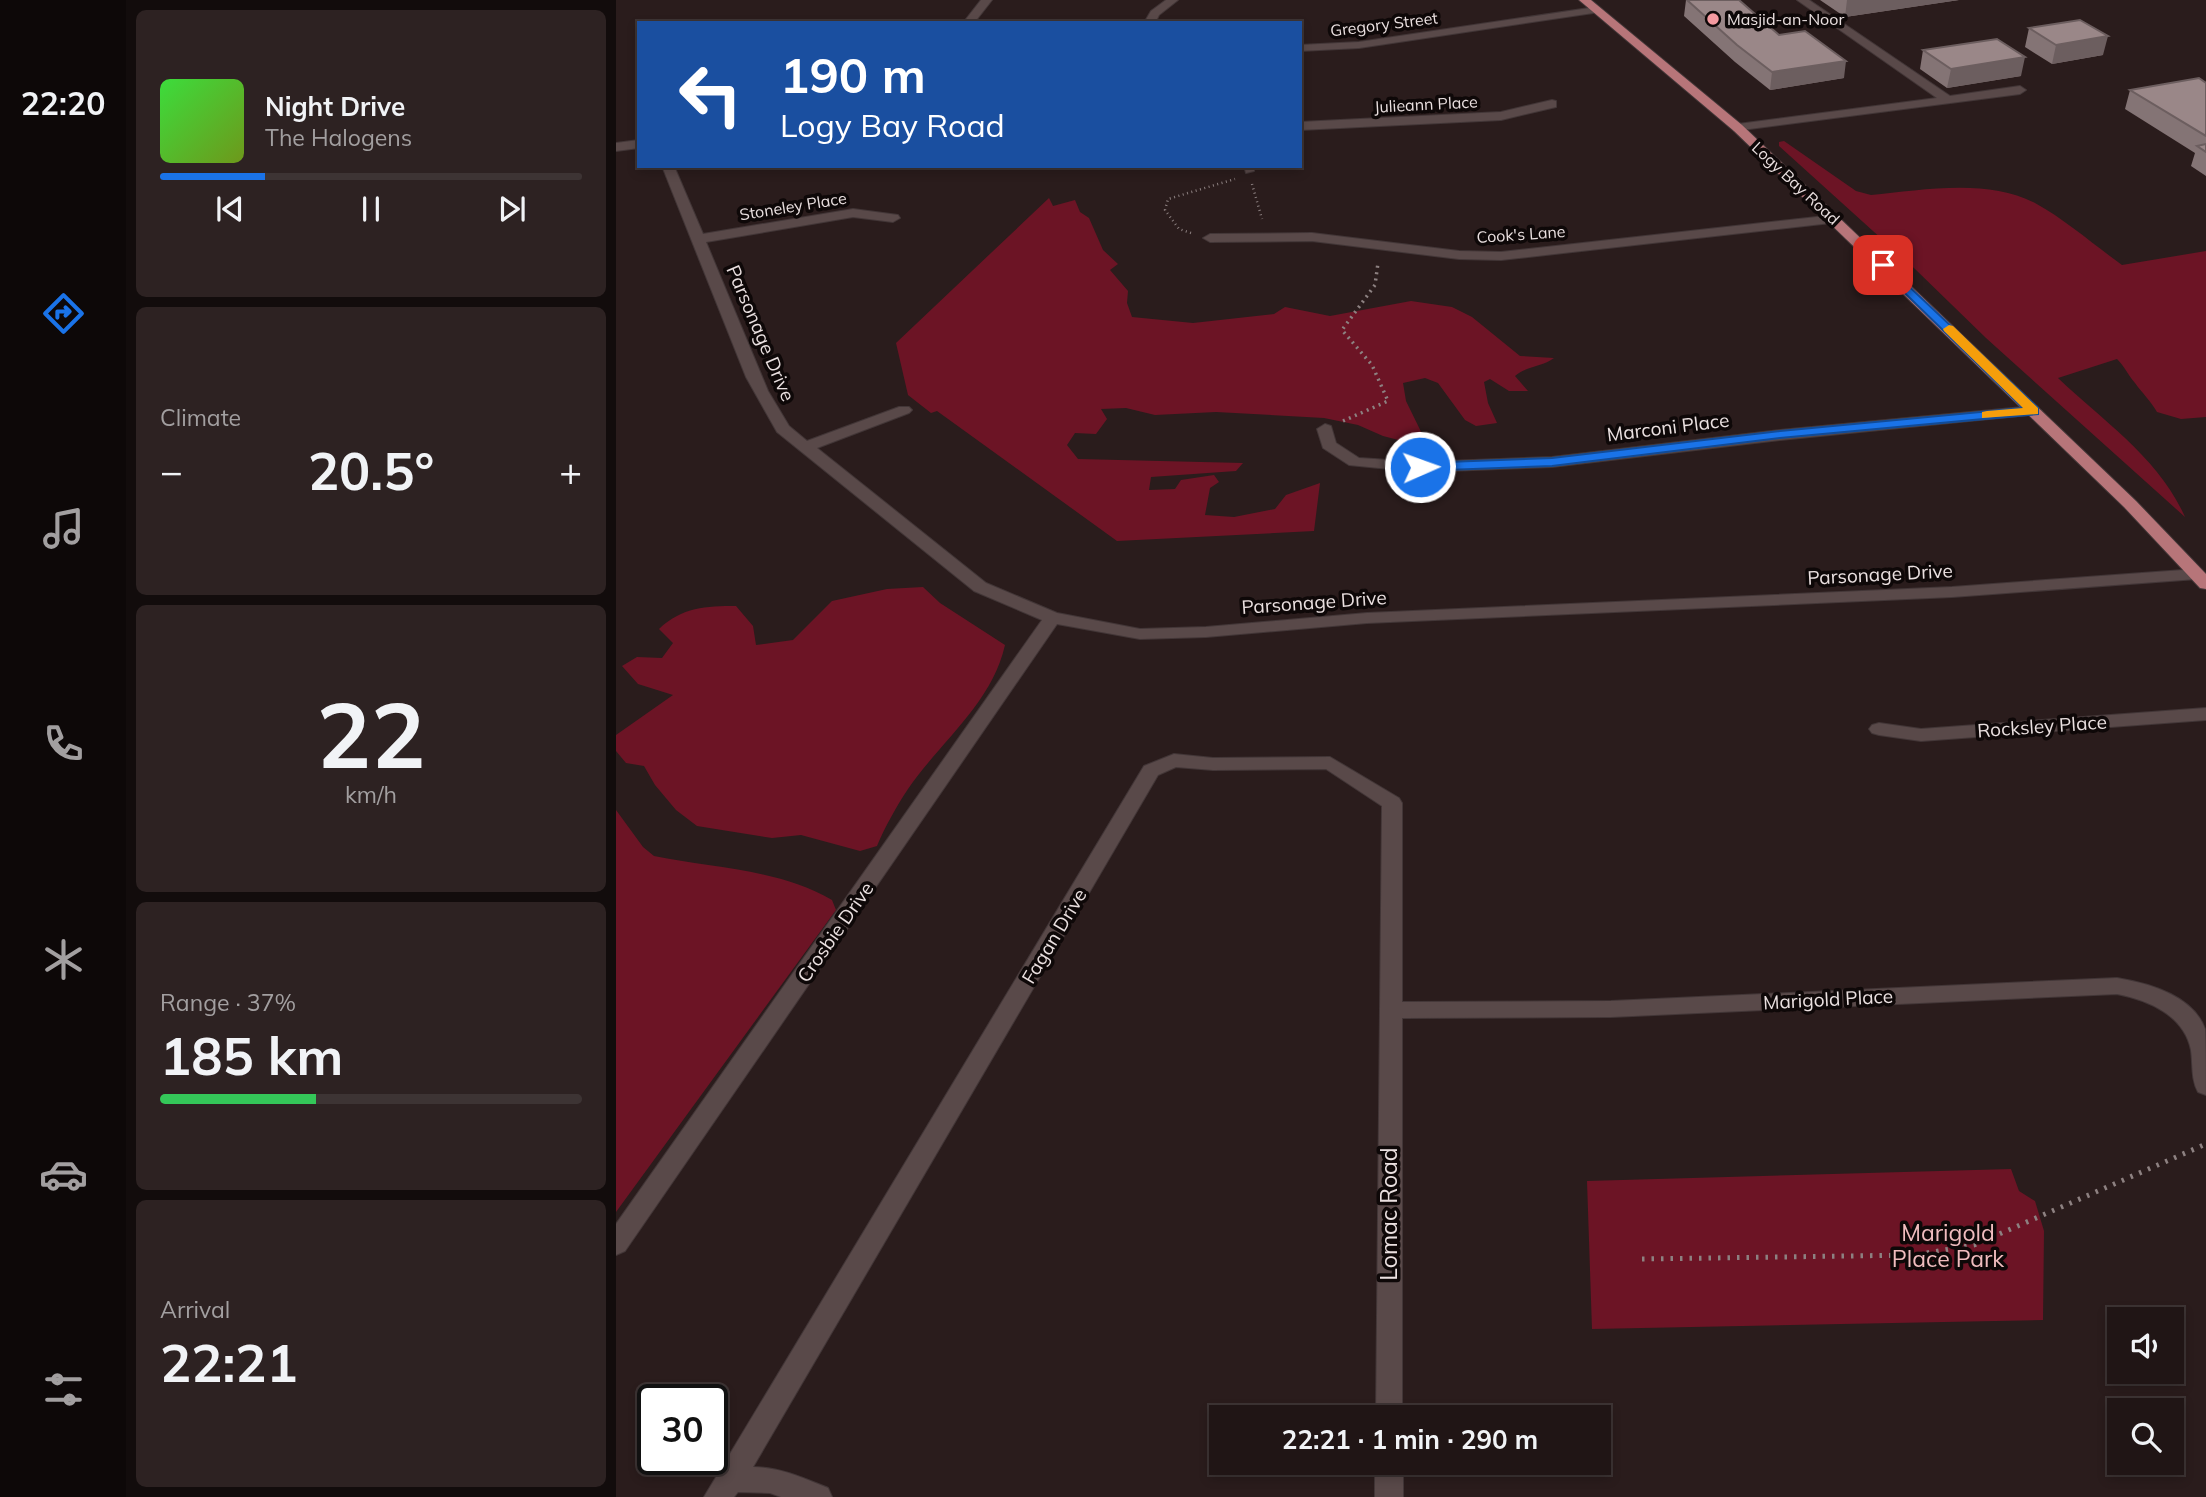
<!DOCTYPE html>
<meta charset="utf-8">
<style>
:root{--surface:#201515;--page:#2d2222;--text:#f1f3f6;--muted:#a29fa0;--line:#3d3434;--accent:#1a73e8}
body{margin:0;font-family:Mulish,sans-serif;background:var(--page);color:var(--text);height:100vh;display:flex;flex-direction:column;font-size:26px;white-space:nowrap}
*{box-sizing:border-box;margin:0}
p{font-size:23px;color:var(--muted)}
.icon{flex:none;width:38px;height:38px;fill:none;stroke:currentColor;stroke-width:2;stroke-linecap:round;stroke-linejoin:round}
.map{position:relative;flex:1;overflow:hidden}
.sheet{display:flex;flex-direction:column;gap:10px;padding:10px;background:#120c0c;width:490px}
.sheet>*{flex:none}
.top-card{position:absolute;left:21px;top:21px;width:665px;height:147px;border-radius:0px;box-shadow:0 4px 10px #0003,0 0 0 2px var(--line);background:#1a4fa0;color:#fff;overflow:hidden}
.buttons{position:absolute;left:1491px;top:1307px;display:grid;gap:14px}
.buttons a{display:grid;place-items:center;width:77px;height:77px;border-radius:0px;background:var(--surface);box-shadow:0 4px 10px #0003,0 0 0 2px var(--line);font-size:35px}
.speed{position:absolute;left:21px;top:1384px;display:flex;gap:14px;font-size:35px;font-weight:700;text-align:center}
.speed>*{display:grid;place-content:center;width:91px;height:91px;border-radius:50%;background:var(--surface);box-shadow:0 4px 10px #0003,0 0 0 2px var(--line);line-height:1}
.speed .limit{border:4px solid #111;border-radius:10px;background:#fff;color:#111}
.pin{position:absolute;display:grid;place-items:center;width:60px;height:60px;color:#fff;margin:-30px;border-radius:14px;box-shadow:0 4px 10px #0006}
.me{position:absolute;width:77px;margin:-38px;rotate:88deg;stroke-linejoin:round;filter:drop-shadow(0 0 5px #0008)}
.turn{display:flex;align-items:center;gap:24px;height:147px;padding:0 28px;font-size:32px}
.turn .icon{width:91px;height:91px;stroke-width:2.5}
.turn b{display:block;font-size:49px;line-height:60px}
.big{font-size:52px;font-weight:700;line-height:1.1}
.sheet .widget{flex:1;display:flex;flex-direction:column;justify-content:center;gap:10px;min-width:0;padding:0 24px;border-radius:10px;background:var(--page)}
.sheet .dial{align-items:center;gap:0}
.dial b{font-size:91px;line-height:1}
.song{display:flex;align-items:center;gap:21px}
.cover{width:84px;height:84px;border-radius:10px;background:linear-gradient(135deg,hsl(120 70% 55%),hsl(80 70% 35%))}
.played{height:7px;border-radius:4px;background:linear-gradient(90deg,var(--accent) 25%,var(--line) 25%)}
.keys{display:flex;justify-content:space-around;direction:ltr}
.heat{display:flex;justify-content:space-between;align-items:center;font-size:38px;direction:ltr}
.charge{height:10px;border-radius:5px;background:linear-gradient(90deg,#34c759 37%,var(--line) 0)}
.trip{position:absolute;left:593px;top:1405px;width:402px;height:70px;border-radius:0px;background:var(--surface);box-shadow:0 4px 10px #0003,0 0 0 2px var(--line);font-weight:700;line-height:70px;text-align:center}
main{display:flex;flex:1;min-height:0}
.menu{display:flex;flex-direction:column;width:126px;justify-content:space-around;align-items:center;background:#0d0808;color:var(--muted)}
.menu .icon{width:49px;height:49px}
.menu .on{color:var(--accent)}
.menu b{font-size:32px;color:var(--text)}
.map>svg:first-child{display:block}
</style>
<main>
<nav class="menu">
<b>22:20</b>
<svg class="icon on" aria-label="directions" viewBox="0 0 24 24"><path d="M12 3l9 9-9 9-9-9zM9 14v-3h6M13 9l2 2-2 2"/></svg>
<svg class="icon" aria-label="music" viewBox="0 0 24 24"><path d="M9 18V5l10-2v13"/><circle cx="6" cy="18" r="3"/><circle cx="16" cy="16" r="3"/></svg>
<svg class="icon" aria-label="phone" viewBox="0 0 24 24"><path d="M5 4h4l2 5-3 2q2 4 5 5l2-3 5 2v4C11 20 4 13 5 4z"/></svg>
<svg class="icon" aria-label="climate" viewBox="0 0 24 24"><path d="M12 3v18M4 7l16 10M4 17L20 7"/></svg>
<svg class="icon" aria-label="car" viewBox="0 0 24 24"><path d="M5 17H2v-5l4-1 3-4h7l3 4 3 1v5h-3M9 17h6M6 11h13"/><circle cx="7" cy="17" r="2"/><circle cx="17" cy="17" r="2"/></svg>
<svg class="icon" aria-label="filters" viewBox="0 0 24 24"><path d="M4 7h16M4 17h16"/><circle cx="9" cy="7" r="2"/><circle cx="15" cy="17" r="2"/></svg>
</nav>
<section class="sheet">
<div class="widget">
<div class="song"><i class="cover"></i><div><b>Night Drive</b><p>The Halogens</p></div></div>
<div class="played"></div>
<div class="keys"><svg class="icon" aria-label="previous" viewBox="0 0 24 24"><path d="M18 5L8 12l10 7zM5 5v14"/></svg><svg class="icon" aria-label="pause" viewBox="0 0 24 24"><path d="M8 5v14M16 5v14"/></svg><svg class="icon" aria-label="next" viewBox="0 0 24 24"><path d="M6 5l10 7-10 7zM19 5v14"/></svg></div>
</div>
<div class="widget"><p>Climate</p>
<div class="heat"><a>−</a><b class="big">20.5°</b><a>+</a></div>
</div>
<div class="widget dial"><b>22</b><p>km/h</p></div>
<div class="widget"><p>Range · 37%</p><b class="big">185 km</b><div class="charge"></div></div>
<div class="widget"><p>Arrival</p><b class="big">22:21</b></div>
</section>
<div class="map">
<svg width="1590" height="1497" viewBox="0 0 1590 1497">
<rect width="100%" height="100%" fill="#2a1c1c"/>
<path fill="#6c1425" d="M1168,141l72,50 15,4c51,-5 117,-17 164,8 31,17 59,42 87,62l84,-14v166l-25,2 -24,-7c-7,-12 -14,-18 -22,-29 -7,-8 -10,-16 -18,-24l-59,19c45,43 101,80 127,139l-199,-179 -71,-69 -136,-123v-4z
M433,198l4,8 22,-6 5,12 9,6 14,32 15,14 -8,6 18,21 -1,12 5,14 61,6 81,-9 11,-7 45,9 81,-15 41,6 20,10 48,39 34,2c-12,9 -28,8 -39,18l13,15h-19l-19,-12 -6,3 4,21 9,20 -21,3 -11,-6 -27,-37 -13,-5 -22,5 3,18 23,47 -46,-12 -25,-11 -34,-7 -108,-6 -61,3 -29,-7 -25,1 6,10 -11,15 -21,-1 -8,12 11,14 165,4 -7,8 -85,6 -2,13 26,-1 6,-9 33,-5 5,7 -9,6 -5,27 29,2 41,-8 11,-14 34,-12 -6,48 -197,10 -180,-130 -6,2 -23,-18 -12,-52z
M307,587l17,16 65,42c-13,58 -64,96 -97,144 -12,18 -23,38 -31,57l-17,5 -59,-16 -29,3 -75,-12 -21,-16 -21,-25 -11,-19 -18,-3 -10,-12v-16l57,-40 -35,-11 -16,-18 15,-9 25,1 11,-15 -14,-14c23,-22 47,-23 77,-23l17,20 3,19 37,-5 39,-39 55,-12z
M0,810l27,37 11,9c58,12 126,13 178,44l4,10 -220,302z
M1395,1169l8,22 16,10 9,30 -1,89 -451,9 -5,-148z"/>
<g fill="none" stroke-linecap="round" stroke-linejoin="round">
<defs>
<path id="service" d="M628,166h10v5l-8,2z"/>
<path id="minor" d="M365,0h11l-18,23h-11z
M550,0h12l-19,15 -4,8h-11l7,-12z
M1181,0h12l141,96 70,-10 6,4 -6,4 -286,37 -2,-3 6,-4 199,-26z
M980,7l4,1v4l-241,36 -59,3v-6l59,-3z
M936,100l4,1v6l-55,13 -201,10v-8l201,-10z
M23,140v8l-23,3v-8z
M46,166h12l29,68 150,-25 45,6 2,3 -7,4 -40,-5 -147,25 62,149 21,35 18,15 92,-34h10l3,3 -3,3 -92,35 169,135 71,30 83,16 66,-2 161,-14 585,-26 245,-18 9,5 -9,5 -245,18 -585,26 -161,14 -66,2 -83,-15 -432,627 -9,4v-31l426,-604 -68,-29 -197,-159 -31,-55z
M1219,215l5,1v6l-339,38 -42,-1 -147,-18 -102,1 -7,-4 7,-4 102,-1 147,18 42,1z
M1418,406l8,5 -3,3 -259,26 -228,27 -132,5 -71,-7 -26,-17 -6,-19 8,-5 6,2 5,17 23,15 61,4 132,-5 228,-27z
M1590,708v12l-285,21 -42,-6 -7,-2 -3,-4 3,-4 7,-2 42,6z
M558,754l39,4 117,-1 69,41 3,5v199l209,-1 506,-23c30,5 76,17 88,51 1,15 1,49 1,66l-8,-3c-7,-12 -5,-28 -7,-42 -7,-35 -43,-50 -74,-56l-506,23 -209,1v400h-26l6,-612 -56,-37 -113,1 -37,-3 -18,8 -405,692c26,0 51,11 75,21l4,9h-51l-11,-4 -32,-1 -4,5h-30l440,-731z
M759,1463h28v34h-28z"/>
<path id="primary" d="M963,0h12l151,125 394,376 70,73v15l-6,-1 -76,-81 -390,-376z"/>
</defs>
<use href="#service" stroke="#423637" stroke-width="2"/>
<use href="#minor" stroke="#423637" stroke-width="2"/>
<use href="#primary" stroke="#423637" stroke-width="2"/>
<path stroke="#8d8181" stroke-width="2.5" stroke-dasharray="1 3.5" stroke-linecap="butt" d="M636,184l10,35
M575,233l-12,-4 -14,-19 3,-11 67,-20"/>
<path stroke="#8d8181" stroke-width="3.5" stroke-dasharray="2 4.5" stroke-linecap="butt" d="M727,421l45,-20 -16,-36 -30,-35 33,-45 3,-22"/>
<path stroke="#8d8181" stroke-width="5" stroke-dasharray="2.5 7" stroke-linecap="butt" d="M1026,1259l273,-4 59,-10 232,-101"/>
<use href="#service" fill="#594949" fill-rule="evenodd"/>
<use href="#minor" fill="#594949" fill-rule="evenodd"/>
<use href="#primary" fill="#b77579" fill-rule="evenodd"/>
</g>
<path fill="#847475" d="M1070,0h53l40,35 65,43 -74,12 -35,-28 -51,-46z
M1204,0h139l-114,17z
M1413,28l74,27 -51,9 -27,-17z
M1307,50l98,26 -74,12 -27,-19z
M1590,83v93l-15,-10 4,-13 -70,-44 5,-19z"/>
<path fill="#6c5e5f" d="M1231,0h112l-114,17z
M1492,36l-5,19 -51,9 4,-19z
M1409,57l-4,19 -74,12 4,-19z
M1230,61l-2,17 -74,12 2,-18z"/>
<path fill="#9a8788" stroke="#6c5e5f" stroke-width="2" d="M1071,0h52l40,35 26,-4 41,30 -74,11 -35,-27z
M1464,20l28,16 -52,9 -27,-17z
M1381,39l28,18 -74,12 -28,-19z
M1583,78l7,5v53l-76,-46z
M1590,144v8l-9,-6z"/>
<path fill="#1a73e8" stroke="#114b97" stroke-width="2" d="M1267,262l155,146v6l-258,24 -228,28 -132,5 -6,-4 6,-4 132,-5 228,-27 243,-23 -144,-140v-5z"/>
<path fill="#f59e0b" d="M1333,325l4,1 85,82v6l-56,4v-6l5,-1 36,-3 -79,-77 -1,-2z"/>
<circle fill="#f49aa0" stroke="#0e0808" stroke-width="2.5" cx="1097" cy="19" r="7"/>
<g text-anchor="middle" stroke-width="7" stroke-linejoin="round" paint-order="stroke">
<g font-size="16" fill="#eae0e0" stroke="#0e0808" text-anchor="start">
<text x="1111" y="25">Masjid-an-Noor</text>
</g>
<g font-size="16" fill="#eae0e0" stroke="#0e0808">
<text transform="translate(768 24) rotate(-7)" y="6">Gregory Street</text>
<text transform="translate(810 104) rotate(-3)" y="6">Julieann Place</text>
<text transform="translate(1180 183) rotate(43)" y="6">Logy Bay Road</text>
<text transform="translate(177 206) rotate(-9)" y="6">Stoneley Place</text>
<text transform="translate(905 234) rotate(-4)" y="6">Cook's Lane</text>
</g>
<g font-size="19" fill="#eae0e0" stroke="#0e0808">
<text transform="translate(145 333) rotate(67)" y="7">Parsonage Drive</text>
<text transform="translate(1052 427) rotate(-7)" y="7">Marconi Place</text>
<text transform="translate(1264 574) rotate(-3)" y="7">Parsonage Drive</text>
<text transform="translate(698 602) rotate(-4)" y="7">Parsonage Drive</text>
<text transform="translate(1426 726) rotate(-4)" y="7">Rocksley Place</text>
<text transform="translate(219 932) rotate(-55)" y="7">Crosbie Drive</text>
<text transform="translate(438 936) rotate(-59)" y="7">Fagan Drive</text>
<text transform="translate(1212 999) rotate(-3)" y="7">Marigold Place</text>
</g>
<g font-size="23" fill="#eae0e0" stroke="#0e0808">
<text transform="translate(773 1214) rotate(-90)" y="8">Lomac Road</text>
</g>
<g font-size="23" fill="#f0bcbe" stroke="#0e0808">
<text x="1332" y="1241">Marigold<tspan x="1332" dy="26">Place Park</tspan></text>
</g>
</g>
</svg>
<div class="buttons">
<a><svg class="icon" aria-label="sound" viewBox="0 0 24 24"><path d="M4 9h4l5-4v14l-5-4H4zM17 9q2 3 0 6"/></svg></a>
<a><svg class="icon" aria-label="search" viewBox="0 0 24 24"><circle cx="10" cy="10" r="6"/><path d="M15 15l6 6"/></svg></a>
</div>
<div class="speed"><div class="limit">30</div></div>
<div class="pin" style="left:1267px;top:265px;background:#d93025"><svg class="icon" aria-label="arrive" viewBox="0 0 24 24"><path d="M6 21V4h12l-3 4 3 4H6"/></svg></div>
<svg class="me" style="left:804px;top:467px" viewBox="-20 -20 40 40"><circle r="17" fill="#1a73e8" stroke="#fff" stroke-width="3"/><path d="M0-11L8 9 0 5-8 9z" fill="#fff"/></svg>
<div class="trip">22:21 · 1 min · 290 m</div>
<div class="top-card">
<div class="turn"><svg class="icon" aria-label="left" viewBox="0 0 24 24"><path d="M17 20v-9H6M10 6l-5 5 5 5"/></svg><div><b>190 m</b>Logy Bay Road</div></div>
</div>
</div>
</main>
